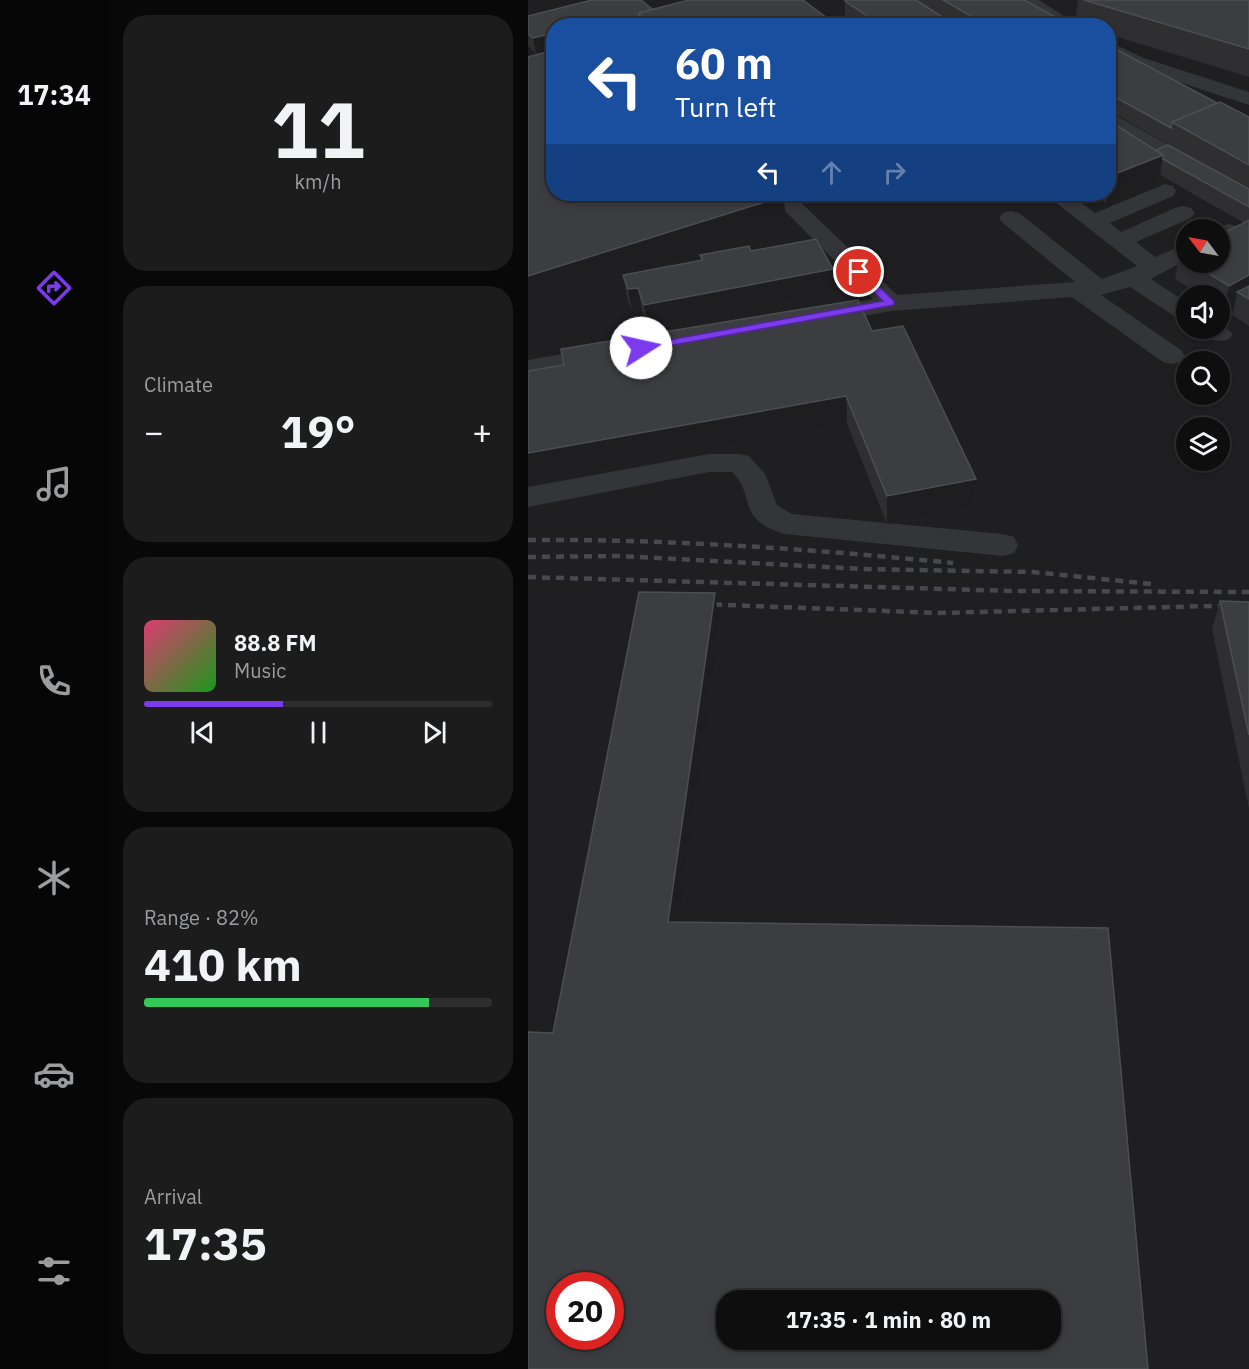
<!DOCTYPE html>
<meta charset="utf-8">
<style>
:root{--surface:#0e0e0f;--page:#1c1c1d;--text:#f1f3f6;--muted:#9b9c9e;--line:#2e2e2f;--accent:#7c3aed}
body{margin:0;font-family:"IBM Plex Sans",sans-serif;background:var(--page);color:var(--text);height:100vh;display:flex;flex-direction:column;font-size:22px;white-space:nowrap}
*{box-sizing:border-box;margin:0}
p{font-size:20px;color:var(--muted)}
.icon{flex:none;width:33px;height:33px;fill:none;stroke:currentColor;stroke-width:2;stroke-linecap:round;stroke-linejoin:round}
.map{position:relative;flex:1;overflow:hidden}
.drawer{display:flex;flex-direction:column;gap:15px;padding:15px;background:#080808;width:420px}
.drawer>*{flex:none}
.banner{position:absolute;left:18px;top:18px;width:570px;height:183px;border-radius:24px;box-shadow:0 3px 9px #0003,0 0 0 2px var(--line);background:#1a4fa0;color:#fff;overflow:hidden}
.needle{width:39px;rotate:302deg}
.fabs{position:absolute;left:648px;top:219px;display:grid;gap:12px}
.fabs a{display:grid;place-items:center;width:54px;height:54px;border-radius:50%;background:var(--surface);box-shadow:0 3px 9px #0003,0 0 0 2px var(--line);font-size:30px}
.speed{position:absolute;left:18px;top:1272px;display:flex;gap:12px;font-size:30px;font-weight:700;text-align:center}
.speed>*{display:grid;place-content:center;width:78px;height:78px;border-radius:50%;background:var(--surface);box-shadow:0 3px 9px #0003,0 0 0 2px var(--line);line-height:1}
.speed .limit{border:9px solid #d22;background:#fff;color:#111}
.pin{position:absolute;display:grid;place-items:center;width:51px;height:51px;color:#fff;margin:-26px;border:3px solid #fff;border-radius:50%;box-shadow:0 2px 6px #0007}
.me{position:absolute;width:66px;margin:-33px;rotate:80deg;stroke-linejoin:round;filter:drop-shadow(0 0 4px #0008)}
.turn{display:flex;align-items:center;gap:21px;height:126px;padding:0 30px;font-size:27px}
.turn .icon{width:78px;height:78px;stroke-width:2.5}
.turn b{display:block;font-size:42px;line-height:51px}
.lanes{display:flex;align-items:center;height:57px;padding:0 30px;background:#0003;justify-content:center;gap:30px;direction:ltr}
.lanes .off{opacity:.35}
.big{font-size:45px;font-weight:700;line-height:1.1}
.drawer .widget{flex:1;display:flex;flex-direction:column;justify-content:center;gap:9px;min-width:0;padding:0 21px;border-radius:24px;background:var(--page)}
.drawer .dial{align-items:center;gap:0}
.dial b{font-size:78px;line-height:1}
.song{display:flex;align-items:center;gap:18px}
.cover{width:72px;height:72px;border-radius:9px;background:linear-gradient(135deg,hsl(340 70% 55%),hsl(120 70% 35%))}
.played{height:6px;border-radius:3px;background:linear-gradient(90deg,var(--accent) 40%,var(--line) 40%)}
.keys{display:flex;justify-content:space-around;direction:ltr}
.heat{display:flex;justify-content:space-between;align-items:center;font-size:33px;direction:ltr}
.charge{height:9px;border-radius:4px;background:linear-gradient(90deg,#34c759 82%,var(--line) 0)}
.trip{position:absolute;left:188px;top:1290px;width:345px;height:60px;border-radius:24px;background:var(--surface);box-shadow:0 3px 9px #0003,0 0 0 2px var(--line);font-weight:700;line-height:60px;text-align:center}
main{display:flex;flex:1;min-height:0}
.tab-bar{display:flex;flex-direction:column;width:108px;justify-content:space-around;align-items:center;background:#060606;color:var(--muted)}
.tab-bar .icon{width:42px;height:42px}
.tab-bar .selected{color:var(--accent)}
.tab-bar b{font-size:27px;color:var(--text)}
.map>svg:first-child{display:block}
</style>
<main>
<nav class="tab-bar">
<b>17:34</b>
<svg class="icon selected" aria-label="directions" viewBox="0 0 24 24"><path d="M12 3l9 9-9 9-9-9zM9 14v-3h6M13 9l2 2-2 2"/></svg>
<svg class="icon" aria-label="music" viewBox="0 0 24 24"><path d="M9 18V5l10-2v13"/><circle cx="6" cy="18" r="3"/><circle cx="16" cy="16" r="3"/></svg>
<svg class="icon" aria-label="phone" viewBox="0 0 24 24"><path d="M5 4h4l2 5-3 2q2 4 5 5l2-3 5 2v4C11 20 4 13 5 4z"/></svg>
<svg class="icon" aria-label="climate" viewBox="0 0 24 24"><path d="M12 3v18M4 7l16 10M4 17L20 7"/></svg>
<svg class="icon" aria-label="car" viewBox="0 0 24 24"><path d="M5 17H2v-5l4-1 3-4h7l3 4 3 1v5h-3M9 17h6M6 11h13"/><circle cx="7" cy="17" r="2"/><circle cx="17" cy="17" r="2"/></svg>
<svg class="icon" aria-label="filters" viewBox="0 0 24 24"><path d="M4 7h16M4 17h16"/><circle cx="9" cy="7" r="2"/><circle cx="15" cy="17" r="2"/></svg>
</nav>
<section class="drawer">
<div class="widget dial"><b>11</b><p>km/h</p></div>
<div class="widget"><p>Climate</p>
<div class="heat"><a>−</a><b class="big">19°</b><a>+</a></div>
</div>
<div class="widget">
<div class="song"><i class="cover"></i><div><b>88.8 FM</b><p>Music</p></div></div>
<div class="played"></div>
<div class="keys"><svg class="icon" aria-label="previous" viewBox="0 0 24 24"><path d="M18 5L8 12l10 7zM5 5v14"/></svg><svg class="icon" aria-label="pause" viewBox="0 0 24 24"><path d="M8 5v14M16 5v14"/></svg><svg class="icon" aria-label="next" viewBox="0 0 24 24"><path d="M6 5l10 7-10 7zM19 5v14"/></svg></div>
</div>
<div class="widget"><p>Range · 82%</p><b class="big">410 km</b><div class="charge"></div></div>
<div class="widget"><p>Arrival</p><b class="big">17:35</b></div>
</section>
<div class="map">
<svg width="721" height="1369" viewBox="0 0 721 1369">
<rect width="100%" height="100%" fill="#131314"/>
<path fill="#1f1f21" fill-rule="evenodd" d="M0,0h721v1369h-721zM26,26h554v168h-554zM658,230h34v32h-34zM658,296h34v32h-34zM658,362h34v32h-34zM658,428h34v32h-34zM32,1286h50v50h-50zM198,1300h324v40h-324z"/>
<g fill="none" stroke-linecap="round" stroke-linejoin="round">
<path fill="#343539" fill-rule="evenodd" d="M488,0h23l40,26h-24l-37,-22z
M580,41l33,16 108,35v13l-122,-40 -19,-10z
M580,113l7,2 134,75v16l-8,-2 -133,-76z
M637,184l8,2 3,5 -3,5 -63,27 11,9 54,-24 8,-2 8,2 4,5 -4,5 -55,24 19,15 31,-13v16l-35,19 35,23v18l-9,-2 -47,-31 -29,8 80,55 4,6 -4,6 -9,2 -9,-2 -91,-65 -181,14 -72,13 -9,-3 -4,-5 4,-5 63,-12 -105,-105h24l105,101 178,-13 -72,-59 -4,-5 4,-5 8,-2 8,2 83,66 35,-13 -92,-72h25l25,19z
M700,224l8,2 4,5 -4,5 -16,6v-12h-7z
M692,323l13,11 -4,5c-12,4 -23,1 -30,-11h21z
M81,346l9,2 4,6 -4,6 -90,16v-16z
M181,454h30l10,2 16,18 12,31 15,9 211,20 11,3 4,8 -4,8 -11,3 -218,-22c-50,-14 -28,-38 -53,-62h-23l-181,35v-20z"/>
<path stroke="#47494e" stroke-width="4.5" stroke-dasharray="8 6" stroke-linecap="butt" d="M0,540c142,-1 283,9 425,23
M0,557l91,-1 243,13 171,3 118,12
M0,577l486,14 235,1
M172,604l239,9 310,-8"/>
</g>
<path fill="#2f2f32" d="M388,0h108l48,26h-111z
M550,0h171v77l-141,-43v-8h-27l-6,-2z
M317,1l112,25h-112z
M124,9l179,12v5h-277l-18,28 -8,-8v-30z
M580,45l109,58 32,14v209l-17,-11 3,-12 -11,6 -4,-3v-10h-18l-27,-17 4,-23 7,-4v10h34l24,-39 -84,-48 -1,7 -53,21 -14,-9h16v-74l48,30 45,13 -93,-53z
M0,57l258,167 -156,50 71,-14 -1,-5 51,-4 83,41 -186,36 -6,-17 -10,1 -5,-14 -4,-22 -95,31z
M344,331l104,148 -2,28 -87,17 -40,-100 -319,59v-112l36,-6z
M692,601l29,1v207l-37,-180z"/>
<path fill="#1e1e20" d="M86,17l1,9h-34z
M112,19l1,7h-19v-2z
M303,21v5h-18z
M26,33v16l-18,5 -3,-16z
M635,155l-4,27 -53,21 2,-9 2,-18z
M256,196l2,28 -258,83v-31z
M305,269l1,23 -186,36 -4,-23z
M721,275v20l-12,-3 -2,11 -11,6 5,-23z
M110,288l4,23 -10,1 -4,-23z
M318,396l1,28 -319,59v-30z
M448,479l-2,28 -87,17v-28z
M187,593l4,28 -45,325 -6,-24z"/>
<path fill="#3c3d40" stroke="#4c4e52" stroke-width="1.5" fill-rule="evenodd" d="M64,0h49l11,9 -13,4 1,6 -18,5 -8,-7 -33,9h-27v7l-21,5 -5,-4v-18z
M161,0h114l28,21 -18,5h-160l-14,-13z
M321,0h67l41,26h-75l-37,-25z
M415,0h81l48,26h-84z
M556,0h165v49z
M580,45l109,58 -45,19 -1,6 -63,-35z
M26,50v144h227l3,2 -256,80v-219z
M692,102l29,15v48l-77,-43z
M580,120l55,35 -53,21 -2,-1z
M640,145l81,44v18l-86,-48v-4l-7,-5z
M721,220v55l-20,11 -39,-24h30v-27z
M288,239l17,30 -189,36 -6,-17 -10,1 -5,-14 80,-15 -3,-5 49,-9 2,5z
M658,252v8l-7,-4z
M721,286v13l-12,-7z
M330,300l14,31 31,-5 73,153 -89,17 -41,-100 -318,57v-82l36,-6 -3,-16z
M111,592l76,1 -47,329 440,6 40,441h-620v-337l25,1zM32,1286h50v50h-50zM198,1300h324v40h-324z
M692,601l29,1v133z"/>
<path fill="#7c3aed" stroke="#51269a" stroke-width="1.5" d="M327,270h7l32,31v4l-253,46 -5,-3 5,-3 242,-44 -28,-27z"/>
</svg>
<div class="fabs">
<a><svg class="needle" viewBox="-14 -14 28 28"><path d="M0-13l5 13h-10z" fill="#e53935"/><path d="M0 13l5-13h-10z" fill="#9b9c9e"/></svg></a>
<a><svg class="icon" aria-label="sound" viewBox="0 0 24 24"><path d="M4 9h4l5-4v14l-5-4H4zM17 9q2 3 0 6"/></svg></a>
<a><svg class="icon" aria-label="search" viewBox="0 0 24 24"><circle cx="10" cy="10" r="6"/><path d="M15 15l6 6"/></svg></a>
<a><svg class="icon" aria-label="layers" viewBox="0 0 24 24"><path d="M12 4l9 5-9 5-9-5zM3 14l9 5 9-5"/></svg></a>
</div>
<div class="speed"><div class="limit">20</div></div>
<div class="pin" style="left:331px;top:272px;background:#d93025"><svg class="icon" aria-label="arrive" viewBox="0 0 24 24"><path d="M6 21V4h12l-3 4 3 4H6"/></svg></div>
<svg class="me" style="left:113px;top:348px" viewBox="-20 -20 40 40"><circle r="19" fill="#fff"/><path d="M0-13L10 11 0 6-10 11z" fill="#7c3aed"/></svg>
<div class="trip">17:35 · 1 min · 80 m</div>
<div class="banner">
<div class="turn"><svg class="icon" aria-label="left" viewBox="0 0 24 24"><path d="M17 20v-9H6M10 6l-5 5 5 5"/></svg><div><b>60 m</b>Turn left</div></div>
<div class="lanes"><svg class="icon" aria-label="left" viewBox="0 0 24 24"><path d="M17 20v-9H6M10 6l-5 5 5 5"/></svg><svg class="icon off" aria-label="ahead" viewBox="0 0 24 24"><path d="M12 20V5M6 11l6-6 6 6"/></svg><svg class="icon off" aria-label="right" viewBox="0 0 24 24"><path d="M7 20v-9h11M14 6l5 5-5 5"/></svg></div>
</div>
</div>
</main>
